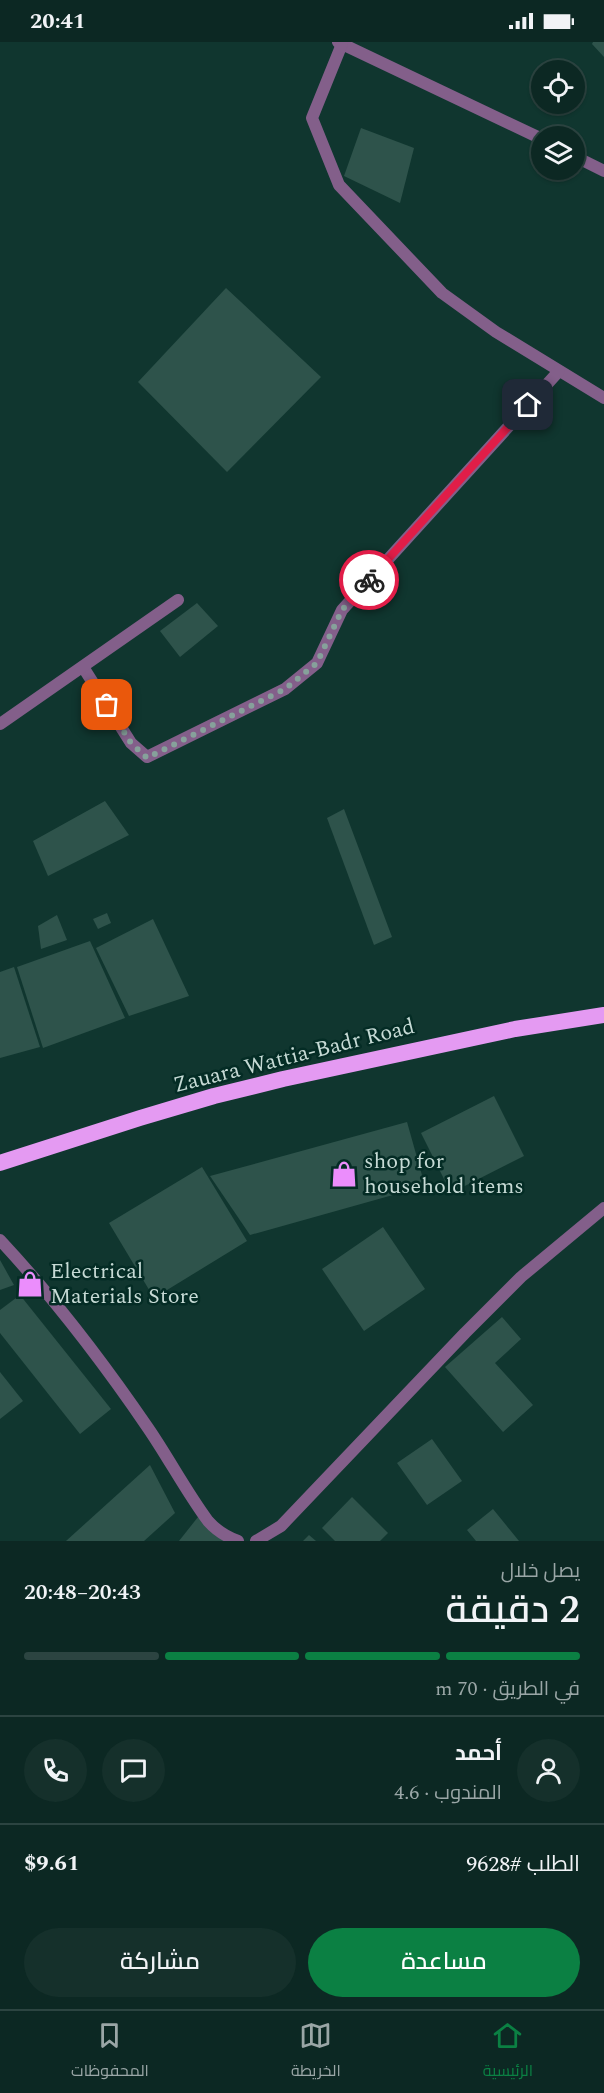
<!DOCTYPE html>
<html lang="ar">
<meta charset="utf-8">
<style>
:root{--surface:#0c2823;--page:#15302b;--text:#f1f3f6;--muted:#9aa6a6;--line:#2c4441;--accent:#0b8043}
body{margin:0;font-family:Spectral,Cairo,serif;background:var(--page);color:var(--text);direction:rtl;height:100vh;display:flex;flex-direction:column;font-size:22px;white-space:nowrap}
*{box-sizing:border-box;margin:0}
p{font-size:20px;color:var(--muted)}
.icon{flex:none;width:33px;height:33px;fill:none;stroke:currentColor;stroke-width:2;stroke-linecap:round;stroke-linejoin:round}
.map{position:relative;height:1499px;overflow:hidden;direction:ltr}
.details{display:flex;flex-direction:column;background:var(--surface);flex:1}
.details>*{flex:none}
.controls{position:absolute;left:531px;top:18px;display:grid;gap:12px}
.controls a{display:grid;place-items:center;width:54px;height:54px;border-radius:50%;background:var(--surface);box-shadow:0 2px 4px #0004,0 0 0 2px var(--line);font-size:30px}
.pin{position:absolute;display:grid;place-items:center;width:51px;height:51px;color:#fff;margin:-26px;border-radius:12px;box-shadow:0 3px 9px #0006}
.courier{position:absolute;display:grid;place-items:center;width:60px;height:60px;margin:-30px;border:4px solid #e11d48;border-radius:50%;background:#fff;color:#222;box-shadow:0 2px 8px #0007}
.head em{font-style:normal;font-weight:600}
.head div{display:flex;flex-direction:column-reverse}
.head{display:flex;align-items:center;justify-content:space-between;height:102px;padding:0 24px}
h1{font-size:39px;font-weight:600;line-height:45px}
.bar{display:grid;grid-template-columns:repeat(4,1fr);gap:9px 6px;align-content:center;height:72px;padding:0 24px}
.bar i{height:8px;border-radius:4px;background:var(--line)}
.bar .active{background:var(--accent)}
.bar p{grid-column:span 4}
.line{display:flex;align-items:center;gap:15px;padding:0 24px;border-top:2px solid var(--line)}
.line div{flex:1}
.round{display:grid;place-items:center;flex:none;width:63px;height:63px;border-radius:32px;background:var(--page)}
.button{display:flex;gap:12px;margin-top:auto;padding:12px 24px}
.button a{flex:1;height:69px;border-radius:36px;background:var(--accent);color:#fff;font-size:24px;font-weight:600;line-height:69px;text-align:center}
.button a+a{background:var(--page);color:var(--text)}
.status{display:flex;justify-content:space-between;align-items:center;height:42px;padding:0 30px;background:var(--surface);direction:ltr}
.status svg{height:16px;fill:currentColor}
.tabs{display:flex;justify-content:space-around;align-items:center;height:84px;border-top:2px solid var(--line);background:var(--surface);font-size:16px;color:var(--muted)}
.tabs a{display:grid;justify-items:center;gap:3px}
.tabs .active{color:var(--accent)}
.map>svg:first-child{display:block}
.building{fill:#2e534b}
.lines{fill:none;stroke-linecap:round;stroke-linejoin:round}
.minor{stroke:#835f8a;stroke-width:12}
.trunk{stroke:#e49af2;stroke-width:16}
.done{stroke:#86a19b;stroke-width:6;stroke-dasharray:0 10.8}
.route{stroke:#e11d48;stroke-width:8}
.labels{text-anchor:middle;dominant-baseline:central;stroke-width:5;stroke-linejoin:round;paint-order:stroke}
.street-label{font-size:22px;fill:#c6dad5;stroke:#042c25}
.poi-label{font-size:22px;fill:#c6dad5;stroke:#042c25;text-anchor:start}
</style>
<div class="status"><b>20:41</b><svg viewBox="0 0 49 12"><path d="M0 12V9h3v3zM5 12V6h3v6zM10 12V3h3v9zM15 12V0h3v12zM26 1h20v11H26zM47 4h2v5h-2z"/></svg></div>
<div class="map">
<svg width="604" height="1499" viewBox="0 0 604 1499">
<rect width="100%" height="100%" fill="#10362f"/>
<!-- building -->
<g class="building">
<polygon points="593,0 604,0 604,15 592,2"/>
<polygon points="361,86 414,106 400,161 344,134"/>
<polygon points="226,246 321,335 227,430 138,340"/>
<polygon points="197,561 218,584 180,615 160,589"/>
<polygon points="105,759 129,793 48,834 33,799"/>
<polygon points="344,767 392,895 374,903 327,776"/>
<polygon points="107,871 111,881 98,887 93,877"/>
<polygon points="57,873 67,898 41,907 38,884"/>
<polygon points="153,877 189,954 129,974 96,906"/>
<polygon points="90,899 125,976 43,1006 17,925"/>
<polygon points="14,925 40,1005 0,1016 0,930"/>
<polygon points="494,1054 524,1114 451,1151 421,1091"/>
<polygon points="407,1080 425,1144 250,1193 210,1134"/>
<polygon points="202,1125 247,1199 154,1256 109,1181"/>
<polygon points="383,1185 425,1247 364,1289 322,1227"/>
<polygon points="0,1218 14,1243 0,1248"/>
<polygon points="20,1253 111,1367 80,1392 0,1291 0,1268"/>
<polygon points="502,1275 521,1297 495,1321 533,1363 503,1390 445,1325"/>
<polygon points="0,1330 23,1359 0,1377"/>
<polygon points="432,1397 462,1439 427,1463 397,1421"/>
<polygon points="150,1423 175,1471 144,1499 66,1499"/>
<polygon points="352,1455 388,1491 380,1499 335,1499 322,1486"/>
<polygon points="493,1467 519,1499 476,1499 467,1488"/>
<polygon points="198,1475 229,1499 179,1499"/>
<polygon points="309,1493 316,1499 303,1499"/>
</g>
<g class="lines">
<!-- minor -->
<g class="minor">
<polyline points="338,0 542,97"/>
<polyline points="342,2 312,76 339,143 442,251 496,290 604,356"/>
<polyline points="574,114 604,129"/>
<polyline points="83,625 131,701 147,715 285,647 317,621 342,568 559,329"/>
<polyline points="0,682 178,558"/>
<path d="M0,1198C54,1256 103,1320 148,1386C168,1415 187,1451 208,1479C216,1488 227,1495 238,1499"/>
<polyline points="256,1499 281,1484 465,1291 521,1235 604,1166"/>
</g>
<!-- trunk -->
<polyline class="trunk" points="0,1121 140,1076 214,1054 283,1037 515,987 604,973"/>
</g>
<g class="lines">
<!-- done -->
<polyline class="done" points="107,663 131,701 147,716 285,647 317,621 342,568 369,538"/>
<!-- route -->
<polyline class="route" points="369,538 528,363"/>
</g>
<!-- icons -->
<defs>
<g id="shop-bare" transform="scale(2.07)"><path d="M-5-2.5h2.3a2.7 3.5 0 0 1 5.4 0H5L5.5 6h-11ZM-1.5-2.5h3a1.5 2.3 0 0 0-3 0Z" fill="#eb8dfc" stroke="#042c25" stroke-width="2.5" paint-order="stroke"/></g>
</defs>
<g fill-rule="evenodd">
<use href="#shop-bare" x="344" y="1132"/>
<use href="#shop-bare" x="30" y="1242"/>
</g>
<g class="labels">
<!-- street labels -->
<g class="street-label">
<text transform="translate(294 1014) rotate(-14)">Zauara Wattia-Badr Road</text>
</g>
<!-- poi labels -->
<g class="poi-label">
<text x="364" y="1119">shop for<tspan x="364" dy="25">household items</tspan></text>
<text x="50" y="1229">Electrical<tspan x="50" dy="25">Materials Store</tspan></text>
</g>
</g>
</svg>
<div class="controls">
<a><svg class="icon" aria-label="locate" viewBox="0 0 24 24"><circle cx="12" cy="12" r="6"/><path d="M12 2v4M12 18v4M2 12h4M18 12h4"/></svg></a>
<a><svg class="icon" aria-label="layers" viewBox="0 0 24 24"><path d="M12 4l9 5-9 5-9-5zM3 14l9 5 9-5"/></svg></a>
</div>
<div class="pin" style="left:107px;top:663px;background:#ea580c"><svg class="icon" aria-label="bag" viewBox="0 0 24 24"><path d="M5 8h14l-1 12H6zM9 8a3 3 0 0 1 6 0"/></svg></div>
<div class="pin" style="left:528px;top:363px;background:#1f2937"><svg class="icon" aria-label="home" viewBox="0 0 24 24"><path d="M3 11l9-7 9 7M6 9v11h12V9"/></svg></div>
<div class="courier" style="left:369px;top:538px"><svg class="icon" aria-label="bike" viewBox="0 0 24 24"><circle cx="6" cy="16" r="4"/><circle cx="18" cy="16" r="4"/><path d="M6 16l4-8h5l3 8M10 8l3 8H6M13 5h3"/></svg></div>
</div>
<section class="details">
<div class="head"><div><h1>2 دقيقة</h1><p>يصل خلال</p></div><em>20:43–20:48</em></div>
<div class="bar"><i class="active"></i><i class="active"></i><i class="active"></i><i></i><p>في الطريق · 70 m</p></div>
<div class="line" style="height:108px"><a class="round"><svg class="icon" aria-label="person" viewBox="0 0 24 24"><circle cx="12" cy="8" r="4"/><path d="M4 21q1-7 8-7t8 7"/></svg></a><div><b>أحمد</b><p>المندوب · 4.6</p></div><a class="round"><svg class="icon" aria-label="chat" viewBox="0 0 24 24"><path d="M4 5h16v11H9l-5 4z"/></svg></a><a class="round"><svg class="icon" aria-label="phone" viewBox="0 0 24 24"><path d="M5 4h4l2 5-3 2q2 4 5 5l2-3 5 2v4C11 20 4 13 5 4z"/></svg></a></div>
<div class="line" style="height:78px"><div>الطلب #9628</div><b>$9.61</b></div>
<div class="button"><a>مساعدة</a><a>مشاركة</a></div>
</section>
<nav class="tabs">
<a class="active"><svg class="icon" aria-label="home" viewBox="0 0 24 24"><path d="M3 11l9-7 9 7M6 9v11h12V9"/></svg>الرئيسية</a>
<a><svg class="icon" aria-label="map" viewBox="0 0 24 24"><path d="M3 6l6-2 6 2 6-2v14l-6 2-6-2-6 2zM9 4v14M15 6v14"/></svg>الخريطة</a>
<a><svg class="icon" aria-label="saved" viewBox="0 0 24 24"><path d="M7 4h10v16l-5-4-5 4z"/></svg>المحفوظات</a>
</nav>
